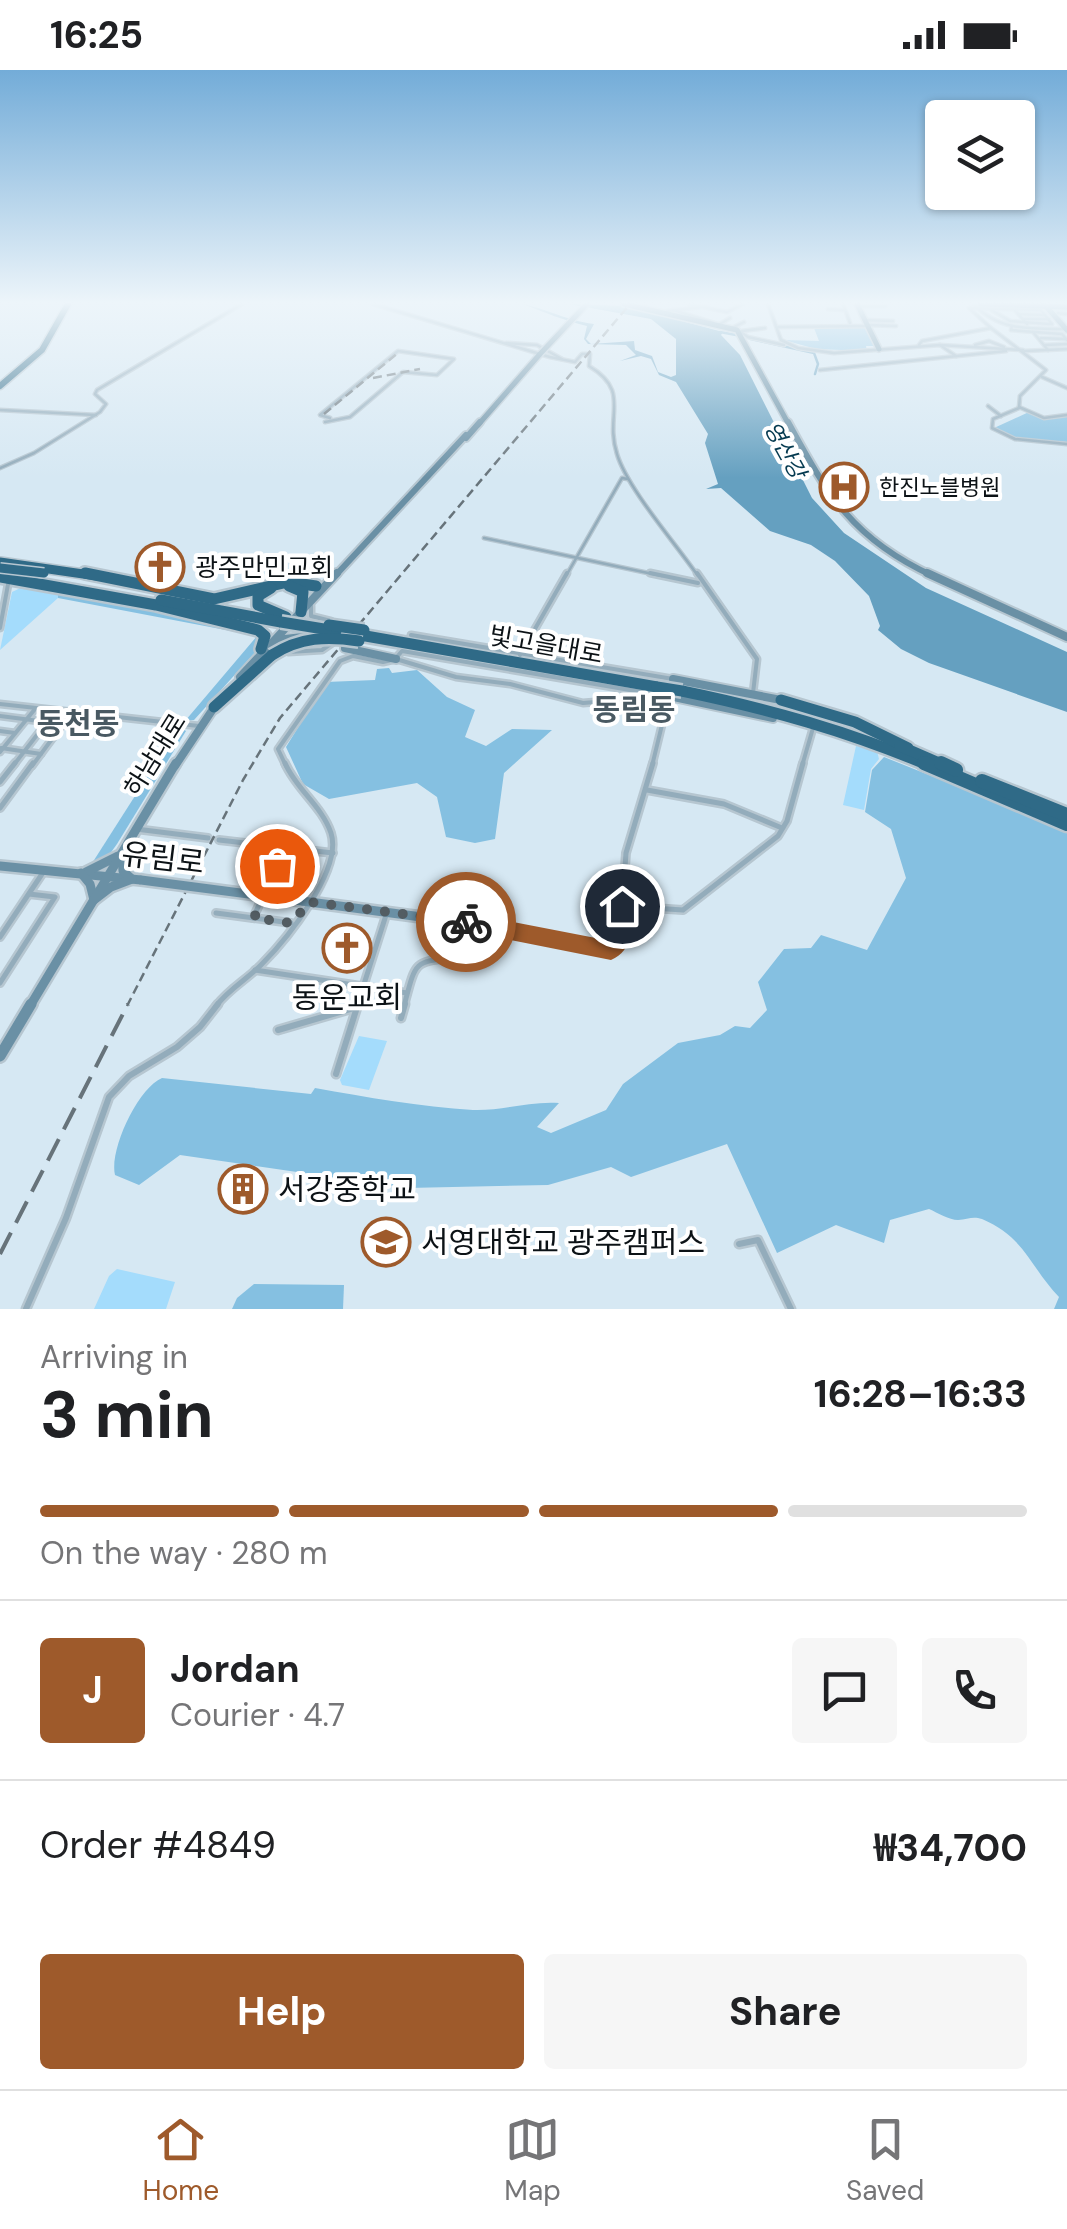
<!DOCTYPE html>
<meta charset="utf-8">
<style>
:root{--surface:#fff;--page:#f6f6f6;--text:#202124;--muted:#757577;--line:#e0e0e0;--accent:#9e5a2b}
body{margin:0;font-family:"DM Sans","Noto Sans KR",sans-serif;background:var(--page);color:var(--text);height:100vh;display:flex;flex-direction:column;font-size:38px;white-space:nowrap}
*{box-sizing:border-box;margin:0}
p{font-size:32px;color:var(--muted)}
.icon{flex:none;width:55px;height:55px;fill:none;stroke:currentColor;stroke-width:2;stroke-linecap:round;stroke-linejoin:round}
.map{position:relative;height:1239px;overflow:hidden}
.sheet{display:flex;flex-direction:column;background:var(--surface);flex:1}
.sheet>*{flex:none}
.tools{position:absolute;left:925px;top:30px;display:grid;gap:20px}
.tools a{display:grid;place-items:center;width:110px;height:110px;border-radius:10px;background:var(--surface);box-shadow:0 2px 8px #0004;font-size:50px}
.pin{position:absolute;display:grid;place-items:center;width:85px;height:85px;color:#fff;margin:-42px;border:5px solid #fff;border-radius:50%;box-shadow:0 2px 10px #0007}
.courier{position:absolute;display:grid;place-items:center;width:100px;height:100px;margin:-50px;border:8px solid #9e5a2b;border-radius:50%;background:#fff;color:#222;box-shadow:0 2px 12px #0007}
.head em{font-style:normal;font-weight:700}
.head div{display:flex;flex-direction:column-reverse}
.head{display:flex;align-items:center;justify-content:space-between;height:170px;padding:0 40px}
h1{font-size:65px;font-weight:700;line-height:75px}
.bar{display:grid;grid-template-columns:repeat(4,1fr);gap:15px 10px;align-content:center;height:120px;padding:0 40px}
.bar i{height:12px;border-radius:8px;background:var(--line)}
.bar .active{background:var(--accent)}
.bar p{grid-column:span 4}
.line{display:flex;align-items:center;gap:25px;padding:0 40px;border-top:2px solid var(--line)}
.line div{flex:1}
.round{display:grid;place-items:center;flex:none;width:105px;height:105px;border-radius:10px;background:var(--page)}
.action{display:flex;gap:20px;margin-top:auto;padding:20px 40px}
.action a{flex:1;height:115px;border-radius:10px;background:var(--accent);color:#fff;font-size:40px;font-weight:700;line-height:115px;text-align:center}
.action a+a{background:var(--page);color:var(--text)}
.status{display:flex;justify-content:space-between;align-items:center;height:70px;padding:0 50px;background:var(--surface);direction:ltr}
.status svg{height:28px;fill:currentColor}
.menu{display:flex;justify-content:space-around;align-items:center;height:140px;border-top:2px solid var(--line);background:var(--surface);font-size:28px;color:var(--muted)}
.menu a{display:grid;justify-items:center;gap:5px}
.menu .active{color:var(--accent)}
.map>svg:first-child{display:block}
.green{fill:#a4dcfc}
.forest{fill:#85c0e1}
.water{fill:#65a0c0}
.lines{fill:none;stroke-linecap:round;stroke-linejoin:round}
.stream{stroke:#65a0c0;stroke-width:2.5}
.street-far3-casing{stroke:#b6c6d0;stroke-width:5}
.street-far2-casing{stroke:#b6c6d0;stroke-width:9}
.street-far1-casing{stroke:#b6c6d0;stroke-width:10}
.street-casing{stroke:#b6c6d0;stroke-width:11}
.secondary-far4-casing{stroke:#b6c6d0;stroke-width:8}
.secondary-far3-casing{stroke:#b6c6d0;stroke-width:10}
.secondary-far2-casing{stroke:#b6c6d0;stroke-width:12}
.secondary-far1-casing{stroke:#b6c6d0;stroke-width:14}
.secondary-casing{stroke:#b6c6d0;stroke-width:16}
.highway-far3-casing{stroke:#b6c6d0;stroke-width:9}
.highway-far2-casing{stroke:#b6c6d0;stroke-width:12}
.highway-far1-casing{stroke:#b6c6d0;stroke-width:16}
.highway-casing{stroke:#b6c6d0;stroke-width:19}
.street-far3{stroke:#93acbb;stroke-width:2.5}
.street-far2{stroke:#93acbb;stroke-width:4}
.street-far1{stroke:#93acbb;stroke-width:5}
.street{stroke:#93acbb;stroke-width:6}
.secondary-far4{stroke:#6a90a5;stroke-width:5}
.secondary-far3{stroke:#6a90a5;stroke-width:6}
.secondary-far2{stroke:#6a90a5;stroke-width:8}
.secondary-far1{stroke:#6a90a5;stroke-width:9}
.secondary{stroke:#6a90a5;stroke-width:11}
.highway-far3{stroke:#2f6a87;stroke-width:6}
.highway-far2{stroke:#2f6a87;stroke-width:9}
.highway-far1{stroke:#2f6a87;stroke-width:11}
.highway{stroke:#2f6a87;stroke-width:14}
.rail-far1{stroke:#67737a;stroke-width:2.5;stroke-dasharray:9 5;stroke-linecap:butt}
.rail{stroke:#67737a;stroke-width:4;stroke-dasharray:24 11;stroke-linecap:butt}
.secondary-bridge-far1-casing{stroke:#b6c6d0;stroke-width:8;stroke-linecap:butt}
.secondary-bridge-casing{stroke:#b6c6d0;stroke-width:14;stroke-linecap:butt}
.highway-bridge-far1-casing{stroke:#b6c6d0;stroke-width:12;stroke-linecap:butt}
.highway-bridge-casing{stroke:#b6c6d0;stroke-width:16;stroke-linecap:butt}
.secondary-bridge-far1{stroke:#6a90a5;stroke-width:5}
.secondary-bridge{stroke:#6a90a5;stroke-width:9}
.highway-bridge-far1{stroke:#2f6a87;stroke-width:9}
.highway-bridge{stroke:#2f6a87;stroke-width:11}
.route{fill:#9e5a2b}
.done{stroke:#535d63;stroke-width:10;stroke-dasharray:0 18}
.labels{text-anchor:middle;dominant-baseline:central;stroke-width:8;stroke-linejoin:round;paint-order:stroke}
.far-water-label{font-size:22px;font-style:italic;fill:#053a50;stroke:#fff}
.far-poi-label{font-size:22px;fill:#0c1216;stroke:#fff;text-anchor:start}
.poi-label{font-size:25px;fill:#0c1216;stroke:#fff;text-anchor:start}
.street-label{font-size:25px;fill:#0c1216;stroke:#fff}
.quarter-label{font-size:30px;font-weight:bold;fill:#495962;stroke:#fff}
.near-street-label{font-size:30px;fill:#0c1216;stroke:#fff}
.near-poi-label{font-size:30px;fill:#0c1216;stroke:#fff;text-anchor:start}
</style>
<div class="status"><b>16:25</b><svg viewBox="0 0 49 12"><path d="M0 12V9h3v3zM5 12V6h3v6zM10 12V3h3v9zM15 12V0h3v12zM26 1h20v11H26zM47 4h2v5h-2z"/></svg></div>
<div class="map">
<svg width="1067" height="1239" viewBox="0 0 1067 1239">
<rect width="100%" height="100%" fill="#d6e8f3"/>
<!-- green -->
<g class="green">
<polygon points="29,514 58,522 58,528 0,580 12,522"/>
<polygon points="856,676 877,681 879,689 871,699 864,740 843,735"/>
<polygon points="359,966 387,971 369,1020 342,1015 340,1010"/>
<polygon points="117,1199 175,1212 166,1239 94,1239 109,1206"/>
</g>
<!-- forest -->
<g class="forest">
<polygon points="865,256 874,276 866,276 867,281 816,279 784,270 819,271 814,258"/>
<polygon points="1031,341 1043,349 1067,346 1067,372 1016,369 994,358"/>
<polygon points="58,522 88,524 261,563 259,578 194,650 185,651 257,566 58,528"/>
<polygon points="389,598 392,603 417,600 447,627 475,640 465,667 486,676 512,659 552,660 504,703 495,769 475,773 446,767 437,727 417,713 329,729 303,714 286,677 326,612 375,610 377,599"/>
<polygon points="179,657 186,661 117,774 104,792 89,798"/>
<path d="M884,687L1067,760V1239H1054L1059,1227C1030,1197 1025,1167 982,1149C973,1146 968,1149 958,1150C949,1150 938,1143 929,1139L890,1150L884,1173L836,1155L777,1183L727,1074L631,1107L611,1097L548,1115L407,1118L180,1085L139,1115L115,1105C109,1080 138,1018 162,1008L311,1024L315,1018C366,1027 421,1037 473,1040C502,1041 529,1031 559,1033L537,1057L551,1063L606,1040L623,1014L678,973L720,965L735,956L750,958L767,940L758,912L784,879L811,878L821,865L867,880L906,808L891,759L865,742L872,700Z"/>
<polygon points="254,1214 344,1215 343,1239 232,1239 237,1228"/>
</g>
<!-- water -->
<path class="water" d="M523,234C550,240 565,250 594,254L586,269L591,274L634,271L635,280L652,286L658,302L671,307L676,305V269L651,249L569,234L626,236L723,262L721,265L740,285L812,428L844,463L926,518L1067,582V642L929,593L901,579L878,560L880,556L869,526L835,491L811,475L770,461L721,418L706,419L718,414L705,373L708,364L676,312L659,305L651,289L641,286L620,291L636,285L626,275L588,274L584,269L587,256C563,250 546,243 523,234Z"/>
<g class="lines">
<!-- stream -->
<g class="stream">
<polyline points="720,262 736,265"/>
<polyline points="751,269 814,283 818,294 815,304"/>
</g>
<!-- street-far3 casing -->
<g class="street-far3-casing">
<g id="street-far3">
<path d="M373,234L550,287L575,292L582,284H590L589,296C632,322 604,344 617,384C627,418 676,474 698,506"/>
<polyline points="689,234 727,242 743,234"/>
<polyline points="768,234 781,270 798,278 834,283 940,275 1023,280"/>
<polyline points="843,234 850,253"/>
<path d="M974,234C998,261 1032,259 1066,259"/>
<polyline points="860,236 885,236"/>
<polyline points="828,239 843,240"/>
<polyline points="990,239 1010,251 1050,254"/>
<polyline points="1014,239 1027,254"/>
<polyline points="673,240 714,253"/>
<polyline points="667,241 701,237"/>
<polyline points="1058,243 1067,244"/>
<polyline points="1019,244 1045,245"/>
<polyline points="1023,249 1049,249"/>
<polyline points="864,250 893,251"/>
<polyline points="720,254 730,248"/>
<polyline points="869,255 896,256"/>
<polyline points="1012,256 1011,260 1062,264 1067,270"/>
<polyline points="778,257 867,256"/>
<polyline points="732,258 744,252"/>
<polyline points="991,258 1046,300 1020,326 1019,338 993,349 992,358 1015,369 1067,374"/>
<polyline points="738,260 748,267 784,275"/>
<polyline points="742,261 765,258"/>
<polyline points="1033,262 1048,280"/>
<polyline points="1041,268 1066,269"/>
<polyline points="506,273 537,275 562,289"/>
<polyline points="919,275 922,271 991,258 969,238 1041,240 1052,254"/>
<polyline points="940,275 956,286"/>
<polyline points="975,275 989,271 1004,277"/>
<polyline points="1045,275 1067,274"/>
<polyline points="1024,281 1067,279"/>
<polyline points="820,300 1006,281"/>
<polyline points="1042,307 1067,318"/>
<polyline points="988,336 1001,346"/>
<polyline points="1019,337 1044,348 1067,345"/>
<polyline points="0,340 96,345"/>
<polyline points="325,352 350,347 403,302 437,305 454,289 398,281 320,345 330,348"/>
<polyline points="0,398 34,383 100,342 106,334 95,324 97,320 242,234"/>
<polyline points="484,468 662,506"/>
<polyline points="566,506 622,408 628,409"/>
</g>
</g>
<!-- street-far2 casing -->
<g class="street-far2-casing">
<g id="street-far2">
<polyline points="650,503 698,513"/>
<polyline points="697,503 757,589 753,623"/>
<polyline points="311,536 311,546 331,551"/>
<polyline points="0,558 9,509"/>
<polyline points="411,565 673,609"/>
<polyline points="288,582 322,580 335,571"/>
<polyline points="520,585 567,503"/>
<polyline points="396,588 402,581 665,626"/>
<polyline points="0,634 199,656"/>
<polyline points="0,646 47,652 13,696"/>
<polyline points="0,661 15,663"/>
<polyline points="1,678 41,684"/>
<polyline points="0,682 35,639"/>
<polyline points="32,696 72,642"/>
<polyline points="286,696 278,679 340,591 353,586 383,592 396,589 456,607 510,614 583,633 669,626"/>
<polyline points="652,696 669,626"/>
<polyline points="802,696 813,658"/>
</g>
</g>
<!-- street-far1 casing -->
<g class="street-far1-casing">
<g id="street-far1">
<polyline points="0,712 15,693"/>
<polyline points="647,720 724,734 782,758"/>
<polyline points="0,738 33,693"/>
<polyline points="136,759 208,768"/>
<polyline points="219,770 333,783"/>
<polyline points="622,836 683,840 778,766 787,751 803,693"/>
<polyline points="216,843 291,853"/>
<polyline points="253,848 285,778"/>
<polyline points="0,867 42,804"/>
<polyline points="615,878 620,867 626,783 653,693"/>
<polyline points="255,900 407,923"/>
<polyline points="0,913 55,827 29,824"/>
<path d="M216,936C229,919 246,910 261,895C286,870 343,800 331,763C322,736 296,719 285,693"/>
<polyline points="357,936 387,842"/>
<path d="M404,936C417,887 413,893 463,886L469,855"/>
</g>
</g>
<!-- street casing -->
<g class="street-casing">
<g id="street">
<polyline points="401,948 405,934"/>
<polyline points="278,960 357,937"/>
<polyline points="336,1004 358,934"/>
<polyline points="739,1174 758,1170 791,1239"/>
<polyline points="26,1239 66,1148 109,1027 129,1006 177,977 200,957 218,934"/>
</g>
</g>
<!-- secondary-far4 casing -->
<g class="secondary-far4-casing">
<g id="secondary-far4">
<polyline points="624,234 737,260 789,355"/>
<polyline points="857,234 879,279"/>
<polyline points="980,234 1067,237"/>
<polyline points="1044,234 1067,260"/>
<polyline points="478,355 540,284"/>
</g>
</g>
<!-- secondary-far3 casing -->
<g class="secondary-far3-casing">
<g id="secondary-far3">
<path d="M788,352C828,426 853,469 933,506"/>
<polyline points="466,368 480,352"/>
<polyline points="335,506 466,365"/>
</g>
</g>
<!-- secondary-far2 casing -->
<g class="secondary-far2-casing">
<g id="secondary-far2">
<polyline points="927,503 1067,567"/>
<polyline points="345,578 396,589"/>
<polyline points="272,581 285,569 303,567"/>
<polyline points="240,607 337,503"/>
<polyline points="673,609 781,630"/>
<polyline points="669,626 773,648"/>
<polyline points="175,696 215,636"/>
</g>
</g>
<!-- secondary-far1 casing -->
<g class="secondary-far1-casing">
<g id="secondary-far1">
<polyline points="0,796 141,810"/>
<polyline points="86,802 118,786"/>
<polyline points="81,803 90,814 94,830 111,817 132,809 123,801 122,787"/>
<polyline points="302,831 511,859 605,881 615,878"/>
<polyline points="30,936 176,693"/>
</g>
</g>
<!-- secondary casing -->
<g class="secondary-casing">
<polyline id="secondary" points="0,986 31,934"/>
</g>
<!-- highway-far3 casing -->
<g class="highway-far3-casing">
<polyline id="highway-far3" points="0,316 42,280 68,234"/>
</g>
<!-- highway-far2 casing -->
<g class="highway-far2-casing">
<polyline id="highway-far2" points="0,492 97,506"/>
</g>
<!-- highway-far1 casing -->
<g class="highway-far1-casing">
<g id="highway-far1">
<polyline points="85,503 214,529 288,512 316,516"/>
<polyline points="0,507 156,535 258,560 265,566 261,579"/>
<polyline points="289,516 303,522 301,542"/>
<polyline points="271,518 258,526 258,535 286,547"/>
<polyline points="161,530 281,552"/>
<polyline points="360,565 657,617"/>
<path d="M682,621C769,639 848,661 930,696"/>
<polyline points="781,630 855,652 908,678"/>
<polyline points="214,637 272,585"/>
<polyline points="900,676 946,696"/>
</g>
</g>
<!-- highway casing -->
<g class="highway-casing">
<g id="highway">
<polyline points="924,693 1067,754"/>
<polyline points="941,693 956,700"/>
<polyline points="982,711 1067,745"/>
</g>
</g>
<!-- street-far3 -->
<use href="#street-far3" class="street-far3"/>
<!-- street-far2 -->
<use href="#street-far2" class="street-far2"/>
<!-- street-far1 -->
<use href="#street-far1" class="street-far1"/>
<!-- street -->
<use href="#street" class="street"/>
<!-- secondary-far4 -->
<use href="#secondary-far4" class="secondary-far4"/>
<!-- secondary-far3 -->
<use href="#secondary-far3" class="secondary-far3"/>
<!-- secondary-far2 -->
<use href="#secondary-far2" class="secondary-far2"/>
<!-- secondary-far1 -->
<use href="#secondary-far1" class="secondary-far1"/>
<!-- secondary -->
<use href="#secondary" class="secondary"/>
<!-- highway-far3 -->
<use href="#highway-far3" class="highway-far3"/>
<!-- highway-far2 -->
<use href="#highway-far2" class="highway-far2"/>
<!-- highway-far1 -->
<use href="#highway-far1" class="highway-far1"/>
<!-- highway -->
<use href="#highway" class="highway"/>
<!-- rail-far1 -->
<g class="rail-far1">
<polyline points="373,308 420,299"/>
<polyline points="324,344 399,282"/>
<polyline points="127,936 243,710 280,648 630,234"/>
</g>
<!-- rail -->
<polyline class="rail" points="0,1184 128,934"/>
<!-- secondary-bridge-far1 casing -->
<g class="secondary-bridge-far1-casing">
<polyline id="secondary-bridge-far1" points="540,284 587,234"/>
</g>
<!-- secondary-bridge casing -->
<g class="secondary-bridge-casing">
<polyline id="secondary-bridge" points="141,810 302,831"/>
</g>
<!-- highway-bridge-far1 casing -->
<g class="highway-bridge-far1-casing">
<polyline id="highway-bridge-far1" points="0,498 44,503"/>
</g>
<!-- highway-bridge casing -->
<g class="highway-bridge-casing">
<g id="highway-bridge">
<polyline points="281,552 336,561"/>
<polyline points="329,555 364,560"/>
<path d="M272,585C300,567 327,566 359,571"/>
<polyline points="657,617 682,621"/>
</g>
</g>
<!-- secondary-bridge-far1 -->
<use href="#secondary-bridge-far1" class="secondary-bridge-far1"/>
<!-- secondary-bridge -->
<use href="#secondary-bridge" class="secondary-bridge"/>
<!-- highway-bridge-far1 -->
<use href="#highway-bridge-far1" class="highway-bridge-far1"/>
<!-- highway-bridge -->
<use href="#highway-bridge" class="highway-bridge"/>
</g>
<!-- sky -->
<linearGradient id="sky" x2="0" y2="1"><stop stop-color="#73acd8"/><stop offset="0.57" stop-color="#edf5fa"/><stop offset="1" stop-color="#edf5fa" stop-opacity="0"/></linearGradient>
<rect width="1067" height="408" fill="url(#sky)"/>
<!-- route -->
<path class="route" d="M622,827L632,836C631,858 634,880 611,890L466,861L455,852L466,843L606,870L612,836Z"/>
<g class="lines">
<!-- done -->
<polyline class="done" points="277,796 254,848 291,853 310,832 466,852"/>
</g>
<!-- icons -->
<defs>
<g id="hospital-ring" transform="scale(2.5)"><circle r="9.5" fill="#fff" stroke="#9e5a2b" stroke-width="1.5"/><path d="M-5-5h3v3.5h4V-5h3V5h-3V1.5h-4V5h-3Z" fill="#9e5a2b"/></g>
<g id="church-ring" transform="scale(2.5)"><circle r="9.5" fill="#fff" stroke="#9e5a2b" stroke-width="1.5"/><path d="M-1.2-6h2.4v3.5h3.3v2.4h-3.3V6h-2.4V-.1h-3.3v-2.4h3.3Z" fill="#9e5a2b"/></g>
<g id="building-ring" transform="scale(2.5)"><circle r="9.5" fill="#fff" stroke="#9e5a2b" stroke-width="1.5"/><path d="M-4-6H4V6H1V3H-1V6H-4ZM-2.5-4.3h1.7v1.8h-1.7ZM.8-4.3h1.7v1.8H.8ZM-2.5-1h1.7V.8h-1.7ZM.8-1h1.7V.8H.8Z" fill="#9e5a2b"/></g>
<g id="university-ring" transform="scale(2.5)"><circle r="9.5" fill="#fff" stroke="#9e5a2b" stroke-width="1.5"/><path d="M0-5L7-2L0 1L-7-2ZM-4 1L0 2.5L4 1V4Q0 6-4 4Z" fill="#9e5a2b"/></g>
</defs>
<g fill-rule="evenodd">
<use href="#hospital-ring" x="844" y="417"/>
<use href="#church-ring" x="160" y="497"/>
<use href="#church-ring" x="347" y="878"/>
<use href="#building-ring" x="243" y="1119"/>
<use href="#university-ring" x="386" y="1172"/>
</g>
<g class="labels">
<!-- far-water labels -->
<g class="far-water-label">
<text transform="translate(785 380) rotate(61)">영산강</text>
</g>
<!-- far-poi labels -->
<g class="far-poi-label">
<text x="879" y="417">한진노블병원</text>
</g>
<!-- poi labels -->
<g class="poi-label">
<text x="195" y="497">광주만민교회</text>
</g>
<!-- street labels -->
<g class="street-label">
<text transform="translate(546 575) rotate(10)">빛고을대로</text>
<text transform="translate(155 685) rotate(-58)">하남대로</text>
</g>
<!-- quarter labels -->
<g class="quarter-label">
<text x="634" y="639">동림동</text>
<text x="78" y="653">동천동</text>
</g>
<!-- near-street labels -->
<g class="near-street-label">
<text transform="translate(163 788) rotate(7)">유림로</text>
</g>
<!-- near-poi labels -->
<g class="near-poi-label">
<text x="347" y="927" text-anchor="middle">동운교회</text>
<text x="278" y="1119">서강중학교</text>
<text x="421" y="1172">서영대학교 광주캠퍼스</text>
</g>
</g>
</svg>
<div class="tools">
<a><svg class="icon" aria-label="layers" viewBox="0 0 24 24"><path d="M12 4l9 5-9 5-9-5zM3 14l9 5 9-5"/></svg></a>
</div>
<div class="pin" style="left:277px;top:796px;background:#ea580c"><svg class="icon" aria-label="bag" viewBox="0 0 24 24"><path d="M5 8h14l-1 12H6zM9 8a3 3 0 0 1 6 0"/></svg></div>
<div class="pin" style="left:622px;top:836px;background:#1f2937"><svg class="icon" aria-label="home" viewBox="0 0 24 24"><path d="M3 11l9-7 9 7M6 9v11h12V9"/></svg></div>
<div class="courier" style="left:466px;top:852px"><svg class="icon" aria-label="bike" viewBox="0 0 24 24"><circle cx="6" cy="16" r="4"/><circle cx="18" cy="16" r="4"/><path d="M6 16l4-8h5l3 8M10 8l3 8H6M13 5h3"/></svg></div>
</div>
<section class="sheet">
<div class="head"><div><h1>3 min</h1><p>Arriving in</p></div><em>16:28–16:33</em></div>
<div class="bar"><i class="active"></i><i class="active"></i><i class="active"></i><i></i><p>On the way · 280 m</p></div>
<div class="line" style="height:180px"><b class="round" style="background:var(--accent);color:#fff">J</b><div><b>Jordan</b><p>Courier · 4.7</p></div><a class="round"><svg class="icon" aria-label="chat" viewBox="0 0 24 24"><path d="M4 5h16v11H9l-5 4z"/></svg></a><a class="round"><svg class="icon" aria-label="phone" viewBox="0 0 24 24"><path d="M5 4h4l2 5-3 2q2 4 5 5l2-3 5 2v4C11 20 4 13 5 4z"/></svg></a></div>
<div class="line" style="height:130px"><div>Order #4849</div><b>₩34,700</b></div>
<div class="action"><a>Help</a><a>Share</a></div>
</section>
<nav class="menu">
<a class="active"><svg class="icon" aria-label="home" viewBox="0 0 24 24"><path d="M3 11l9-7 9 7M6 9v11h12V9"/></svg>Home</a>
<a><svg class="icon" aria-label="map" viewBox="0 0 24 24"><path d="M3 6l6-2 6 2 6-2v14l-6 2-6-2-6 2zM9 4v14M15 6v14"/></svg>Map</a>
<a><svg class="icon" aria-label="saved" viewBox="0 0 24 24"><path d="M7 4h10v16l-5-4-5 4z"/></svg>Saved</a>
</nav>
